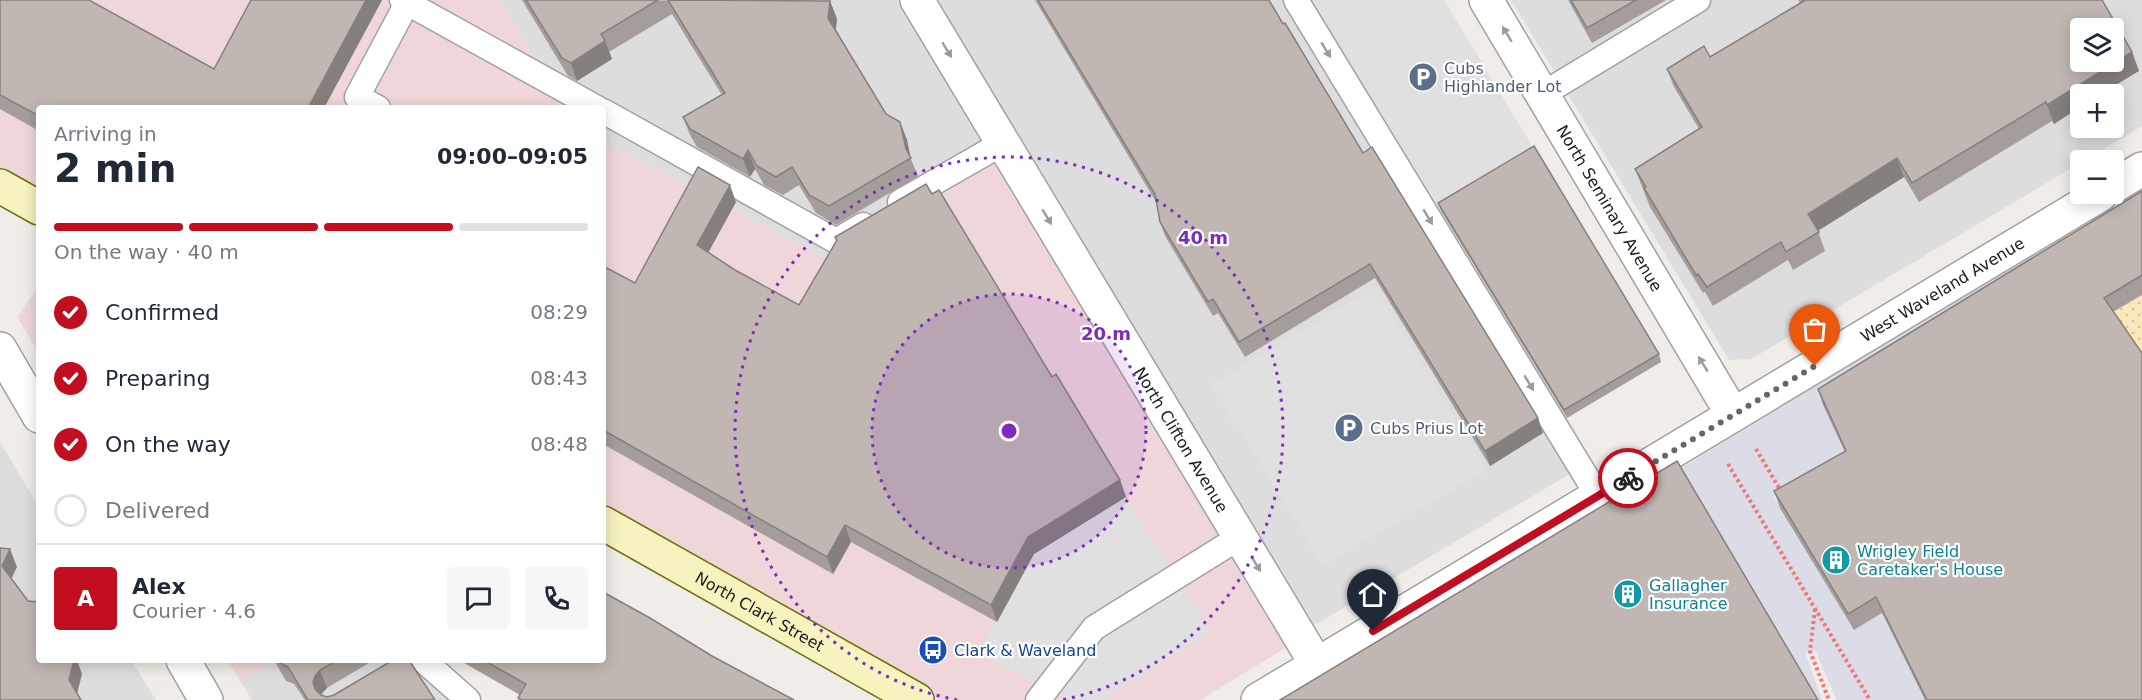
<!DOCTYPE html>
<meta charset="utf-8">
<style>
:root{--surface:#fff;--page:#f6f6f7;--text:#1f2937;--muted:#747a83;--line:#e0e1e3;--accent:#c20e1f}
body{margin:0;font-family:"DejaVu Sans",sans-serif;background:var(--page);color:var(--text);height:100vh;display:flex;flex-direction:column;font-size:22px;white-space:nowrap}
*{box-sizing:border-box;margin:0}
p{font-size:20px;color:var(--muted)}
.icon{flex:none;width:33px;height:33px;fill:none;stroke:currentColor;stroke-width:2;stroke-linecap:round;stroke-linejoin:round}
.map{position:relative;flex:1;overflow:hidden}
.sheet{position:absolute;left:36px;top:105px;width:570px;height:558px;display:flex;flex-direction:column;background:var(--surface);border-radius:6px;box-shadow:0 3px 15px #0003}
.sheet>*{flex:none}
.fabs{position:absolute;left:2070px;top:18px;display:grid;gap:12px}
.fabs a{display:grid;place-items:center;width:54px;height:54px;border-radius:6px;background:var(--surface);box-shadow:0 3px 15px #0003;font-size:30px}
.pin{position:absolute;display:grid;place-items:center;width:51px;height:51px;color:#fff;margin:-62px -26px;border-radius:50% 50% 50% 0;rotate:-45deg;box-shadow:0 0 6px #0007}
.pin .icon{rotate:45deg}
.courier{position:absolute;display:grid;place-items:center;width:60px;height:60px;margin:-30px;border:4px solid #c20e1f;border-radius:50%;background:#fff;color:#222;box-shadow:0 2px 8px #0007}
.headline em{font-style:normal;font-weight:800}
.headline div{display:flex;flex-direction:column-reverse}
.headline{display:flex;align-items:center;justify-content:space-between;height:102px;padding:0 18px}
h1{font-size:39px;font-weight:800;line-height:45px}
.bar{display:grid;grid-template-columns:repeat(4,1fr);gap:9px 6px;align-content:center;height:72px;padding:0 18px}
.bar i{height:8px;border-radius:4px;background:var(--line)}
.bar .selected{background:var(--accent)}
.bar p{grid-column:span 4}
.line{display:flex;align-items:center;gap:15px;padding:0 18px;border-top:2px solid var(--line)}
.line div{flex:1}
.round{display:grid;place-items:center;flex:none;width:63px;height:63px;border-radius:6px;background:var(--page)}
ol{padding:0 18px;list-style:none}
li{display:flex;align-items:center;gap:18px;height:66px}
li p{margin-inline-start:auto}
li .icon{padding:6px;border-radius:50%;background:var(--accent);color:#fff;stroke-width:4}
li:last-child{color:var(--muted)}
li i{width:33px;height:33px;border:3px solid var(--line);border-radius:50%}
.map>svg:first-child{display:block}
.residential{fill:#dedddd;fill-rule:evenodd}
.commercial{fill:#efd7d9}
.sand{fill:url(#sand-dots)}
.parking{fill:#e0e0e0}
.plaza{fill:#dbdce5}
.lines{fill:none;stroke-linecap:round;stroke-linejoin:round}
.service-casing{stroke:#a1a1a1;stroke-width:27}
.minor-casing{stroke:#a1a1a1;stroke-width:36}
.tertiary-casing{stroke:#a1a1a1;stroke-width:36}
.secondary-casing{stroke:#70710c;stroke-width:36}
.path{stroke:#f17777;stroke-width:4;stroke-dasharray:3 3;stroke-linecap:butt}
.service{stroke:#fff;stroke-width:24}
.minor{stroke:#fff;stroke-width:33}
.tertiary{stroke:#fff;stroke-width:33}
.secondary{stroke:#f6f3bf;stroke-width:33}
.wall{fill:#a59d9a}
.shaded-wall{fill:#86807d}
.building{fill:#c0b7b3;stroke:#86807d;stroke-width:1.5;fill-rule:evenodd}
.oneway{fill:#9b9b9b}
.done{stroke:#696766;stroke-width:6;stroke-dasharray:0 10.8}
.route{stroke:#c20e1f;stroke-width:8}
.ring{fill:none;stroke:#7b2cbf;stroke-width:3;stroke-dasharray:3 6}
.labels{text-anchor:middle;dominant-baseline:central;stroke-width:4.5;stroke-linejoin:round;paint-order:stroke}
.service-label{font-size:16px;fill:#4e5e75;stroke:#fff;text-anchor:start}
.street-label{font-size:16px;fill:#202020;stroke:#fff}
.culture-label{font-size:16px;fill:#0d838f;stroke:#fff;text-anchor:start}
.transit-label{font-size:16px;fill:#164399;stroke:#fff;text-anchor:start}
.centre{fill:#7b2cbf;stroke:#fff;stroke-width:3}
.ring-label{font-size:18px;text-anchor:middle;font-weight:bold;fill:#7b2cbf;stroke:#fff;stroke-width:4.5;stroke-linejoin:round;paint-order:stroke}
</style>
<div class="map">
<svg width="2142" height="700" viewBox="0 0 2142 700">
<defs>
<pattern id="sand-dots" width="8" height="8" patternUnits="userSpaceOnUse" patternTransform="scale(1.5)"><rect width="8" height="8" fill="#fae7ba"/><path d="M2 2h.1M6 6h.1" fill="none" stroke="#d6c6a0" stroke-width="1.8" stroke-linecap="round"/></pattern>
</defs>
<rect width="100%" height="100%" fill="#f0ece7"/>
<!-- residential -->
<g class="residential">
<polygon points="499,0 905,0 1001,157 828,259 603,142 603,108 564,108"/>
<polygon points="933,0 1284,0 1573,472 1308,629"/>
<path d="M1511,0H2142V126L2085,160H2080V163L1751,359L1729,360ZM2080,28H2114V62H2080ZM2080,94H2114V128H2080Z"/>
<polygon points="0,442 39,507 39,660 131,660 156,700 0,700"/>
<polygon points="277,660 434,660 478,700 252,700 241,682"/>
</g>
<!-- commercial -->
<g class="commercial">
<polygon points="0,0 499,0 564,108 39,108 39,197 0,175"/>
<polygon points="603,142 828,259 1001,157 1287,647 1200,700 939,700 603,512"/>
<polygon points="39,286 39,353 17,317"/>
<polygon points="227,660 277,660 241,682"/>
</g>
<!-- sand -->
<polygon class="sand" points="2142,295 2142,361 2110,314"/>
<!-- parking -->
<g class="parking">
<polygon points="1308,0 1444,0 1537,154 1438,213"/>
<polygon points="1375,288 1487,470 1323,565 1211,385"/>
<polygon points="1126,497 1210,632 1102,700 1071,700 978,653 1034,554"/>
</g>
<!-- plaza -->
<polygon class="plaza" points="2069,232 2046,257 1824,406 1852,467 1782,492 1774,497 1854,630 1882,613 1925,700 1837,700 1815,650 1805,653 1822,700 1300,700"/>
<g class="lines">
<!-- service casing -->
<g class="service-casing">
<g id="service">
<polyline points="402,0 597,108"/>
<polyline points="1296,0 1598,496"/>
<polyline points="1543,94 1698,0"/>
<polyline points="378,108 357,97 407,3"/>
<polyline points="603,111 836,241 863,225"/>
<polyline points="900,202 1003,143"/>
<polyline points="423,660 468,700"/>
<polyline points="1038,700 1094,628 1240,537"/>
</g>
</g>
<!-- minor casing -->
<g class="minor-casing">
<g id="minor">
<path id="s1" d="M917,0L1317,665"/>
<path id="s2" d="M1486,0L1733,415"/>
<polyline points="2114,186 2142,169"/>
<path id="s3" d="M1258,700L2101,194"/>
</g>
</g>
<!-- tertiary casing -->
<g class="tertiary-casing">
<g id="tertiary">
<polyline points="0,349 39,416"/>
<polyline points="183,660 206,700"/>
</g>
</g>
<!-- secondary casing -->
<g class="secondary-casing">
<g id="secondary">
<polyline points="0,186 39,208"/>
<path id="s4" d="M603,523L917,700"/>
</g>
</g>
<!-- path -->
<g class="path">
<polyline points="1756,449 1781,491"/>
<polyline points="1728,464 1870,700"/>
<polyline points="1815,609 1810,651 1829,700"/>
</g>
<!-- service -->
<use href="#service" class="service"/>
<!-- minor -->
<use href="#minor" class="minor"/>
<!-- tertiary -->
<use href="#tertiary" class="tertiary"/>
<!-- secondary -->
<use href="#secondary" class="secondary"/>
</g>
<!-- wall -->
<g class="wall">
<polygon points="0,0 214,69 251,0 382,0 324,108 39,108 39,131 0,109"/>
<polygon points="522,0 830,1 837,19 836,30 886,114 900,122 907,140 910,157 918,176 836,225 816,213 799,185 783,195 764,185 755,169 750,177 697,147 690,135 683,117 722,95 672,14 609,52 612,59 577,81 568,76"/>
<polygon points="1035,0 1269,0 1283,24 1363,153 1538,418 1543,433 1490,466 1375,278 1245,357 1218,313 1213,316 1165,236 1160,222 1156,202"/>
<polygon points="1568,0 1666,0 1592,43"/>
<polygon points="1798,0 2102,0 2132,52 2139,71 2080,94 2080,107 2054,124 2052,121 1919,202 1904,177 1818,231 1825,251 1793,270 1788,260 1713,306 1705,292 1703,293 1650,207 1635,169 1699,129 1674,87 1667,69 1710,57 1800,3"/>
<polygon points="2142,191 2142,295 2113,312 2142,700 1925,700 1882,613 1854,630 1780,508 1774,491 1845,452 1823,405 1818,389"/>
<polygon points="932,194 1120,480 1126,497 1034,554 997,622 851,542 833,574 603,444 603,266 635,283 736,202 708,253 735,270 799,305 836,241 835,237"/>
<polygon points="1438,203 1659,354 1661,362 1567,418 1441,211"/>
<polygon points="712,656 794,700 519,700 518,698 520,695 459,660 603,660"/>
<polygon points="274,660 374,660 327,688 321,695 327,697 435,700 305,700 294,684 286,681"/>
</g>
<!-- shaded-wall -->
<g class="shaded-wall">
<polygon points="366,0 382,0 324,108 308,108"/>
<polygon points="830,1 837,19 835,36 828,18"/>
<polygon points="605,41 612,59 577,81 571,63"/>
<polygon points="2132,52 2139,71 2101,94 2080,94 2080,107 2054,124 2047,105"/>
<polygon points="900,122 907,140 911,159 906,149"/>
<polygon points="748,150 755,169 750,177 743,159"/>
<polygon points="1897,158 1904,177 1814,233 1808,214"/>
<polygon points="730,185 736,202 703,262 697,245"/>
<polygon points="1538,418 1543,433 1490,466 1485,451"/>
<polygon points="1120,480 1126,497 1034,554 997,622 991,605 1028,537"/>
<polygon points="845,525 851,542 833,574 827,557"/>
<polygon points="10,549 17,567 9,584 2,566"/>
<polygon points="74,660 77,660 82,674 76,698 69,680"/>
<polygon points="320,670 327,688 321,694 320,700 315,689 313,682 315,676"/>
</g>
<!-- building -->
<g class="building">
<polygon points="0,0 89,0 214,69 251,0 366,0 308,108 39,108 39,116 0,95"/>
<polygon points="526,0 658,0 601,34 605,41 571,63 562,58"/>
<polygon points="668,0 830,1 828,18 886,114 900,122 906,149 911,158 829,206 809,195 792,167 776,177 757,166 748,150 743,159 690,129 683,117 725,93"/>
<polygon points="1038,0 1269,0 1283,24 1285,23 1363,153 1372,147 1538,418 1485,451 1370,264 1239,342 1213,299 1208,302 1160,222 1155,194"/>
<polygon points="1571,0 1636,0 1587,28"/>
<path d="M1803,0H2102L2132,52L2047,105L2046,102L1912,183L1897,158L1808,214L1819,232L1786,252L1781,242L1707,287L1698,274L1696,275L1644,188L1646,187L1635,169L1702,127L1667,69L1704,46L1710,57L1804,1ZM2080,28H2114V62H2080Z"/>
<polygon points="1534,146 1659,354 1564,410 1438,203"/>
<polygon points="698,167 730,185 697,245 735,270 799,305 837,240 835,237 926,184 932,194 939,190 1052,377 1056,374 1120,480 1028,537 991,605 845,525 827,557 603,430 603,266 635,283"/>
<polygon points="2142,191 2142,275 2104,298 2142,353 2142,700 1927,700 1876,597 1848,614 1774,491 1846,451 1818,389"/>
<polygon points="1677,461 1818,700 1280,700"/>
<polygon points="0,548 10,549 2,566 28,601 39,602 39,613 37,624 39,627 39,660 74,660 69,680 81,700 0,700"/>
<polygon points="603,592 650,618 712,656 794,700 522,700 518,698 526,684 483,660 603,660"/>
<polygon points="278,660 338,660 320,670 315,676 313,682 315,689 321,695 327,697 334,695 393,660 409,660 435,700 308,700 288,667 280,663"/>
</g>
<!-- one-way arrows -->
<defs><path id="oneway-solid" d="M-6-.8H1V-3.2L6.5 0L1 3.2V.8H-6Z" transform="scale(1.5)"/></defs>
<g class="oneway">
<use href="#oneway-solid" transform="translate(1507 34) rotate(-121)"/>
<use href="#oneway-solid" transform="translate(947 50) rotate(59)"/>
<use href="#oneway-solid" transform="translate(1326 50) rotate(59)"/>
<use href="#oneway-solid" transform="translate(1047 217) rotate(59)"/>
<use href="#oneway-solid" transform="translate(1428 217) rotate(59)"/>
<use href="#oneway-solid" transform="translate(1703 364) rotate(-121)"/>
<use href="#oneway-solid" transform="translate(1529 383) rotate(59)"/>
<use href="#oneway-solid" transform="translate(1256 564) rotate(59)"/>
</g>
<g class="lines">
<!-- done -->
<polyline class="done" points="1628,478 1815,366"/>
<!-- route -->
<polyline class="route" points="1373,631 1628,478"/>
</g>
<!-- distance rings -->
<circle cx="1009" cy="431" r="137" fill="#7b2cbf" fill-opacity=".12"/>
<g class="ring">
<circle cx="1009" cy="431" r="137"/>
<path d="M957 700A274 274 0 1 1 1061 700"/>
</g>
<!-- icons -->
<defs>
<g id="parking-disc" transform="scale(1.5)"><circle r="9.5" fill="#5c6f8a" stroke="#fff"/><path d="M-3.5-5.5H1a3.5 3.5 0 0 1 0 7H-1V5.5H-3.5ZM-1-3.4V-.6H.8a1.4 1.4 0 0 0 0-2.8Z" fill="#fff"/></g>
<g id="building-disc" transform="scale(1.5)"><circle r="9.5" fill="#0f9aa8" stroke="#fff"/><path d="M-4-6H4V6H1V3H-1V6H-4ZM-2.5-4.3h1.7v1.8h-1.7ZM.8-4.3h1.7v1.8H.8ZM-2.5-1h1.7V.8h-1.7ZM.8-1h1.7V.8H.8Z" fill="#fff"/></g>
<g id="bus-disc" transform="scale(1.5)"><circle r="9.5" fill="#1a4fb4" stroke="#fff"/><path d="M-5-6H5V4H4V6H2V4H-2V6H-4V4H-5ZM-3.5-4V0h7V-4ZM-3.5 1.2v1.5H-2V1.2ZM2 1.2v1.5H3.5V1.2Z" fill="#fff"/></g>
</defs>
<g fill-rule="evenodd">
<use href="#parking-disc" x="1423" y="77"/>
<use href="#parking-disc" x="1349" y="428"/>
<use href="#building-disc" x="1836" y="560"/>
<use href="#building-disc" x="1628" y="594"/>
<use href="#bus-disc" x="933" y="650"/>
</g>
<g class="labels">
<!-- service labels -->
<g class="service-label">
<text x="1444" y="68">Cubs<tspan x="1444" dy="18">Highlander Lot</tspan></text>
<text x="1370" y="428">Cubs Prius Lot</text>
</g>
<!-- street labels -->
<g class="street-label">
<text stroke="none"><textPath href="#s2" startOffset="242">North Seminary Avenue</textPath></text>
<text stroke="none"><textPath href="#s3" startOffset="798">West Waveland Avenue</textPath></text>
<text stroke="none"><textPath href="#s1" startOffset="513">North Clifton Avenue</textPath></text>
<text stroke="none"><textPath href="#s4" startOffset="180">North Clark Street</textPath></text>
</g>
<!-- culture labels -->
<g class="culture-label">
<text x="1857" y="551">Wrigley Field<tspan x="1857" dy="18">Caretaker's House</tspan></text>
<text x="1649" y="585">Gallagher<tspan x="1649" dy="18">Insurance</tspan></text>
</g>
<!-- transit labels -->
<g class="transit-label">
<text x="954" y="650">Clark &amp; Waveland</text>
</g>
</g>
<circle cx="1009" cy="431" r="9" class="centre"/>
<g class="ring-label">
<text x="1203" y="244">40 m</text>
<text x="1106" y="340">20 m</text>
</g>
</svg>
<div class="fabs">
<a><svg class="icon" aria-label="layers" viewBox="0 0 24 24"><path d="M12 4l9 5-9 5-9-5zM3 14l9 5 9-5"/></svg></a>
<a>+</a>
<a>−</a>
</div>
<div class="pin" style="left:1815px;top:366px;background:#ea580c"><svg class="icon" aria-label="bag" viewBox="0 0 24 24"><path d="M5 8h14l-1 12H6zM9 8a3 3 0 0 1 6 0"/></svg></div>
<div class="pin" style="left:1373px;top:631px;background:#1f2937"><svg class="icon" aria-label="home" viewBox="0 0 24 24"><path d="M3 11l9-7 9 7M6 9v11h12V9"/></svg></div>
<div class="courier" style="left:1628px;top:478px"><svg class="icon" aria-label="bike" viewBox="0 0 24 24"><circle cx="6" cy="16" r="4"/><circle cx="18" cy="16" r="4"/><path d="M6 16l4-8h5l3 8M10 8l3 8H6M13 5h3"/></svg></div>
<section class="sheet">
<div class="headline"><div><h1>2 min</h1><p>Arriving in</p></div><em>09:00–09:05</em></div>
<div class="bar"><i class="selected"></i><i class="selected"></i><i class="selected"></i><i></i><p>On the way · 40 m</p></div>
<ol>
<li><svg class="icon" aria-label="check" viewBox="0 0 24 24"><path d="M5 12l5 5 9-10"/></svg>Confirmed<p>08:29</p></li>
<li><svg class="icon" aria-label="check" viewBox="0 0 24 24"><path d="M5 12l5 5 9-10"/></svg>Preparing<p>08:43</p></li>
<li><svg class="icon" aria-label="check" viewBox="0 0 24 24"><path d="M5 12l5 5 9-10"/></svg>On the way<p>08:48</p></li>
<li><i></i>Delivered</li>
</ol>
<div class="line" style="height:108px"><b class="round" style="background:var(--accent);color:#fff">A</b><div><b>Alex</b><p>Courier · 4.6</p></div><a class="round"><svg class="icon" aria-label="chat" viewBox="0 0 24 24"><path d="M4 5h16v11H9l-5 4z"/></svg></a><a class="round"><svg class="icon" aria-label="phone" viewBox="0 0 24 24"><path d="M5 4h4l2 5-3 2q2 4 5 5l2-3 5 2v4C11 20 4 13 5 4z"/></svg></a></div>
</section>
</div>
